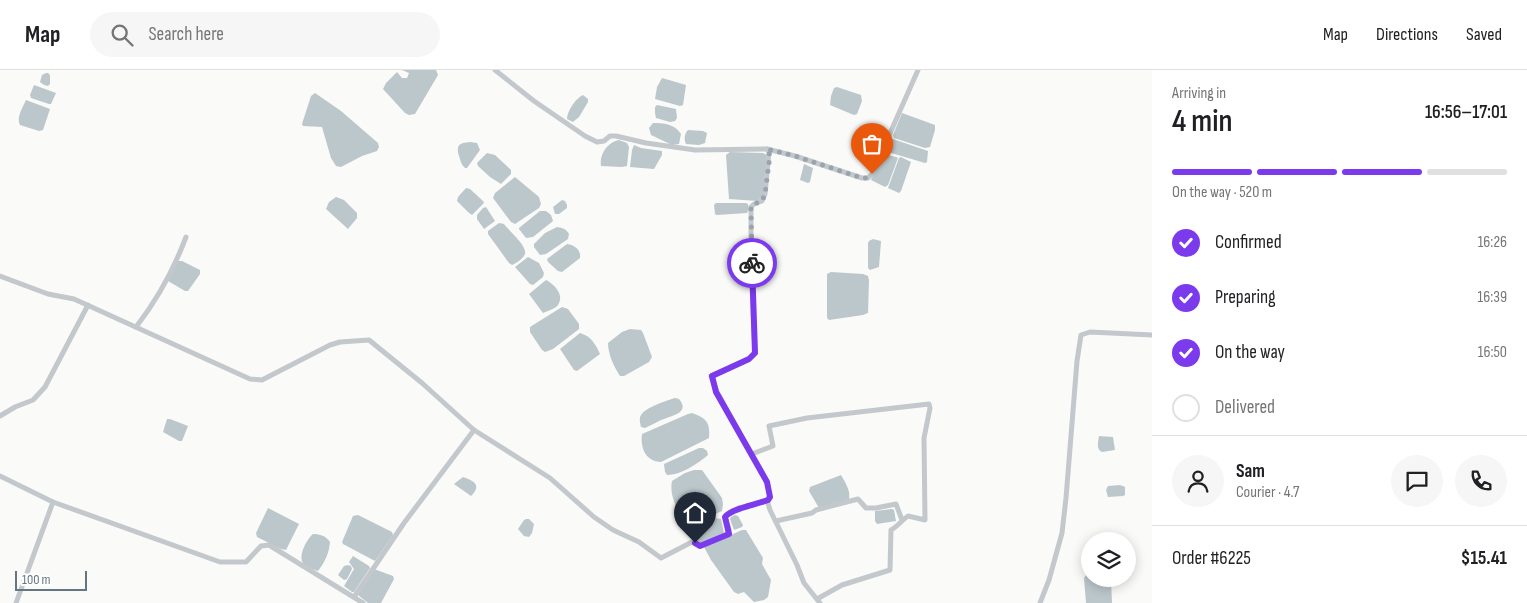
<!DOCTYPE html>
<meta charset="utf-8">
<style>
:root{--surface:#fff;--page:#f6f6f6;--text:#202124;--muted:#757577;--line:#e0e0e0;--accent:#7c3aed}
body{margin:0;font-family:"Sofia Sans Condensed",sans-serif;background:var(--page);color:var(--text);height:100vh;display:flex;flex-direction:column;font-size:19px;white-space:nowrap}
*{box-sizing:border-box;margin:0}
p{font-size:16px;color:var(--muted)}
.icon{flex:none;width:28px;height:28px;fill:none;stroke:currentColor;stroke-width:2;stroke-linecap:round;stroke-linejoin:round}
.map{position:relative;flex:1;overflow:hidden}
.details{display:flex;flex-direction:column;background:var(--surface);width:375px}
.details>*{flex:none}
.controls{position:absolute;left:1081px;top:462px;display:grid;gap:10px}
.controls a{display:grid;place-items:center;width:55px;height:55px;border-radius:50%;background:var(--surface);box-shadow:0 2px 12px #0003;font-size:25px}
.scale{position:absolute;left:15px;bottom:12px;width:72px;box-sizing:border-box;padding-left:5px;border:2px solid #657683;border-top:0;font-size:14px;line-height:18px;white-space:nowrap;color:#657683;-webkit-text-stroke:4px #fff;paint-order:stroke}
.pin{position:absolute;display:grid;place-items:center;width:42px;height:42px;color:#fff;margin:-51px -21px;border-radius:50% 50% 50% 0;rotate:-45deg;box-shadow:0 0 5px #0007}
.pin .icon{rotate:45deg}
.courier{position:absolute;display:grid;place-items:center;width:50px;height:50px;margin:-25px;border:4px solid #7c3aed;border-radius:50%;background:#fff;color:#222;box-shadow:0 1px 6px #0007}
.summary em{font-style:normal;font-weight:600}
.summary div{display:flex;flex-direction:column-reverse}
.summary{display:flex;align-items:center;justify-content:space-between;height:85px;padding:0 20px}
h1{font-size:32px;font-weight:600;line-height:38px}
.bar{display:grid;grid-template-columns:repeat(4,1fr);gap:8px 5px;align-content:center;height:60px;padding:0 20px}
.bar i{height:6px;border-radius:4px;background:var(--line)}
.bar .active{background:var(--accent)}
.bar p{grid-column:span 4}
.line{display:flex;align-items:center;gap:12px;padding:0 20px;border-top:1px solid var(--line)}
.line div{flex:1}
.round{display:grid;place-items:center;flex:none;width:52px;height:52px;border-radius:26px;background:var(--page)}
ol{padding:0 20px;list-style:none}
li{display:flex;align-items:center;gap:15px;height:55px}
li p{margin-inline-start:auto}
li .icon{padding:5px;border-radius:50%;background:var(--accent);color:#fff;stroke-width:4}
li:last-child{color:var(--muted)}
li i{width:28px;height:28px;border:2px solid var(--line);border-radius:50%}
header{display:flex;align-items:center;gap:30px;box-sizing:border-box;height:70px;padding:0 25px;background:var(--surface);border-bottom:1px solid var(--line)}
header strong{font-size:24px}
nav{display:flex;gap:28px;margin-inline-start:auto;font-size:18px}
.search{width:350px;height:45px;background:var(--page);display:flex;align-items:center;gap:12px;box-sizing:border-box;padding:0 18px;border-radius:28px;color:var(--muted);font-size:19px}
main{display:flex;flex:1;min-height:0}
.map>svg:first-child{display:block}
.water{fill:#bbc7cb}
.lines{fill:none;stroke-linecap:round;stroke-linejoin:round}
.minor{stroke:#c3c8cc;stroke-width:5}
.done{stroke:#99a4ac;stroke-width:5;stroke-dasharray:0 9}
.route{stroke:#7c3aed;stroke-width:6}
</style>
<header>
<strong>Map</strong>
<div class="search"><svg class="icon" aria-label="search" viewBox="0 0 24 24"><circle cx="10" cy="10" r="6"/><path d="M15 15l6 6"/></svg>Search here</div>
<nav><a>Map</a><a>Directions</a><a>Saved</a></nav>
</header>
<main>
<div class="map">
<svg width="1152" height="533" viewBox="0 0 1152 533">
<rect width="100%" height="100%" fill="#fafaf8"/>
<!-- water -->
<g class="water">
<polygon points="402,0 436,0 438,5 415,44 409,45 405,43 383,19 386,13 397,2 402,8 407,8 409,3"/>
<polygon points="46,3 48,3 50,5 50,14 48,16 44,15 40,12 42,5"/>
<polygon points="662,8 686,15 683,35 680,36 655,29 657,17"/>
<polygon points="34,15 56,23 51,34 49,34 31,28 30,25"/>
<polygon points="837,17 861,25 862,31 857,44 854,45 830,35 831,26 834,18"/>
<polygon points="315,23 341,41 378,73 379,77 377,81 362,86 341,97 336,96 331,88 322,57 303,56 302,54 311,26"/>
<path d="M583,25L588,29V32L579,47L573,52L567,49C567,41 576,28 583,25Z"/>
<path d="M26,30L50,39L43,60L39,61L20,55C16,47 23,37 26,30Z"/>
<polygon points="657,35 676,39 677,48 675,51 670,52 656,48 655,43 655,37"/>
<polygon points="902,43 935,55 935,60 930,77 925,78 894,68 893,65"/>
<path d="M653,53C663,53 675,54 681,64L679,74L672,75L651,65L649,58Z"/>
<path d="M688,60L703,61L707,63L705,73L699,75L686,74C684,70 684,64 688,60Z"/>
<path d="M893,69L928,81L927,92L925,93L888,82C887,78 890,71 893,69Z"/>
<path d="M619,70L627,73L629,77L627,96L622,97L601,96C599,84 608,72 619,70Z"/>
<path d="M470,72L477,73L480,80L467,98H465C461,94 461,92 459,86C456,75 459,73 470,72Z"/>
<polygon points="634,75 641,78 662,81 662,85 654,99 630,97 632,80"/>
<polygon points="730,82 763,83 767,85 763,126 758,131 729,129 726,85"/>
<polygon points="487,83 495,85 511,100 511,104 501,114 490,107 478,96 477,93"/>
<polygon points="883,84 896,87 898,88 888,115 885,117 871,110"/>
<polygon points="901,87 911,92 901,121 899,123 888,118 899,88"/>
<polygon points="804,94 813,98 810,112 808,113 800,110"/>
<polygon points="515,107 539,127 541,134 539,138 515,154 511,152 493,128 495,123"/>
<polygon points="466,118 470,119 483,131 484,133 472,145 468,142 457,131 458,127"/>
<polygon points="336,127 344,130 357,143 357,148 348,159 326,139 329,132"/>
<polygon points="562,130 565,131 567,135 567,138 559,144 555,144 553,137"/>
<polygon points="716,133 746,133 748,134 749,139 747,143 717,145 715,144 714,135"/>
<polygon points="486,137 495,151 484,159 477,149 477,145 483,138"/>
<polygon points="540,141 546,141 551,145 553,151 533,167 526,168 519,159 519,158"/>
<path d="M499,153L504,154C509,161 527,175 525,184C523,189 516,193 512,195L509,193L488,164V161Z"/>
<path d="M557,157C563,158 566,159 569,164L568,169L546,184L540,185L534,177V174L545,163Z"/>
<polygon points="873,169 881,171 879,197 870,200 868,198 868,173 869,171"/>
<path d="M567,174C575,175 581,180 580,188L562,202L558,201L548,192L547,189Z"/>
<polygon points="528,187 539,193 544,203 543,207 533,215 530,214 515,197"/>
<polygon points="178,191 182,191 200,200 200,204 188,221 185,221 168,211"/>
<polygon points="831,202 863,204 868,206 869,210 868,243 863,245 829,250 827,248 827,204"/>
<path d="M546,210C554,214 565,225 558,235C555,239 547,241 543,243L529,224Z"/>
<polygon points="562,237 568,239 579,254 579,259 553,279 545,282 542,280 530,262 530,257"/>
<path d="M630,259L641,260L643,263L652,287L649,292L624,306H620C614,297 608,284 608,273L622,262Z"/>
<path d="M580,263C591,266 596,275 600,284L577,301L574,300L560,279Z"/>
<path d="M675,328L679,329C690,342 674,345 664,349C658,351 652,355 645,358L641,357C640,353 639,348 641,345C646,337 666,331 675,328Z"/>
<path d="M692,343C707,348 710,353 709,368L661,392C646,392 640,378 642,364L688,344Z"/>
<polygon points="167,349 170,349 188,356 182,371 179,371 163,362"/>
<path d="M1099,366L1113,367L1115,380L1102,382C1096,379 1098,373 1099,366Z"/>
<path d="M699,378H703L707,381L708,385C697,394 681,405 667,405L665,402L664,394Z"/>
<path d="M694,400H702L722,428L723,434L722,441C711,446 698,452 686,451C677,440 669,425 672,411L685,403Z"/>
<path d="M841,405C845,412 851,421 849,429L819,438L809,421L810,417Z"/>
<path d="M463,407C474,411 482,415 471,426L454,414Z"/>
<polygon points="1108,416 1120,415 1125,417 1125,425 1123,426 1108,427 1106,420"/>
<polygon points="268,438 299,454 286,480 281,479 257,467 256,463"/>
<polygon points="892,439 894,440 896,451 877,454 875,451 875,441"/>
<polygon points="358,445 392,462 393,465 375,491 343,474 342,472 353,446"/>
<polygon points="735,445 738,446 743,455 742,457 734,460 730,449 731,447"/>
<polygon points="715,448 721,449 724,463 699,474 696,472 689,458 690,456 707,449"/>
<polygon points="526,449 529,449 534,454 532,463 529,467 524,466 518,459 524,450"/>
<polygon points="742,460 746,460 763,488 762,494 771,510 768,527 764,530 754,532 744,522 738,524 734,522 711,490 704,477"/>
<path d="M313,464C320,464 326,466 330,472C329,483 325,492 318,501C313,499 306,497 303,493C298,485 307,469 313,464Z"/>
<polygon points="353,486 369,496 370,498 354,522 352,522 344,516 354,499 349,492"/>
<polygon points="348,495 351,496 352,499 347,509 344,510 338,505 344,496"/>
<polygon points="374,499 393,506 394,509 381,533 368,533 358,525"/>
<polygon points="1090,504 1090,509 1111,509 1112,533 1086,533 1084,508 1086,505"/>
</g>
<g class="lines">
<!-- minor -->
<g class="minor">
<polyline points="495,0 534,31 585,66 597,72 604,71 610,66 616,66 646,73 695,80 767,79 769,82 765,124 762,131 754,134 751,137 751,193 755,283 749,289 711,306 717,322 767,412 770,427 767,430 770,440 797,495 804,513 820,533"/>
<polyline points="767,79 795,86 862,108 868,108 872,104 918,0"/>
<path d="M0,206L48,224L74,229L250,309L262,310L330,275L340,272L369,270L422,313L474,360L550,408L594,447L613,460L639,472L661,488L692,472L699,476L729,464V459L725,447C732,438 756,434 767,430"/>
<path d="M136,257C157,230 174,199 186,167"/>
<polyline points="0,346 15,337 33,330 45,317 88,235"/>
<path d="M752,384L773,376L769,356L807,348L929,334L930,338L924,368L925,450L908,446C902,450 898,456 891,460L890,500L842,515L817,529"/>
<polyline points="0,406 53,432 16,533"/>
<polyline points="53,432 220,492 246,492 261,476 269,475 363,533"/>
<polyline points="776,451 812,443 816,440 858,429 866,438 876,438 896,434 902,450"/>
<polyline points="354,527 404,453 474,360"/>
<polyline points="1040,533 1049,510 1062,463 1066,428 1077,291 1081,265 1090,262 1152,265"/>
</g>
</g>
<g class="lines">
<!-- done -->
<polyline class="done" points="752,193 751,138 754,134 762,131 765,124 770,85 767,79 795,86 862,108 868,108 872,104"/>
<!-- route -->
<path class="route" d="M695,473L700,476L729,464L725,447C732,438 756,435 768,430L770,427L767,412L716,322L712,306L749,289L755,283L752,193"/>
</g>
</svg>
<div class="controls">
<a><svg class="icon" aria-label="layers" viewBox="0 0 24 24"><path d="M12 4l9 5-9 5-9-5zM3 14l9 5 9-5"/></svg></a>
</div>
<div class="scale">100 m</div>
<div class="pin" style="left:872px;top:104px;background:#ea580c"><svg class="icon" aria-label="bag" viewBox="0 0 24 24"><path d="M5 8h14l-1 12H6zM9 8a3 3 0 0 1 6 0"/></svg></div>
<div class="pin" style="left:695px;top:473px;background:#1f2937"><svg class="icon" aria-label="home" viewBox="0 0 24 24"><path d="M3 11l9-7 9 7M6 9v11h12V9"/></svg></div>
<div class="courier" style="left:752px;top:193px"><svg class="icon" aria-label="bike" viewBox="0 0 24 24"><circle cx="6" cy="16" r="4"/><circle cx="18" cy="16" r="4"/><path d="M6 16l4-8h5l3 8M10 8l3 8H6M13 5h3"/></svg></div>
</div>
<section class="details">
<div class="summary"><div><h1>4 min</h1><p>Arriving in</p></div><em>16:56–17:01</em></div>
<div class="bar"><i class="active"></i><i class="active"></i><i class="active"></i><i></i><p>On the way · 520 m</p></div>
<ol>
<li><svg class="icon" aria-label="check" viewBox="0 0 24 24"><path d="M5 12l5 5 9-10"/></svg>Confirmed<p>16:26</p></li>
<li><svg class="icon" aria-label="check" viewBox="0 0 24 24"><path d="M5 12l5 5 9-10"/></svg>Preparing<p>16:39</p></li>
<li><svg class="icon" aria-label="check" viewBox="0 0 24 24"><path d="M5 12l5 5 9-10"/></svg>On the way<p>16:50</p></li>
<li><i></i>Delivered</li>
</ol>
<div class="line" style="height:90px"><a class="round"><svg class="icon" aria-label="person" viewBox="0 0 24 24"><circle cx="12" cy="8" r="4"/><path d="M4 21q1-7 8-7t8 7"/></svg></a><div><b>Sam</b><p>Courier · 4.7</p></div><a class="round"><svg class="icon" aria-label="chat" viewBox="0 0 24 24"><path d="M4 5h16v11H9l-5 4z"/></svg></a><a class="round"><svg class="icon" aria-label="phone" viewBox="0 0 24 24"><path d="M5 4h4l2 5-3 2q2 4 5 5l2-3 5 2v4C11 20 4 13 5 4z"/></svg></a></div>
<div class="line" style="height:65px"><div>Order #6225</div><b>$15.41</b></div>
</section>
</main>
